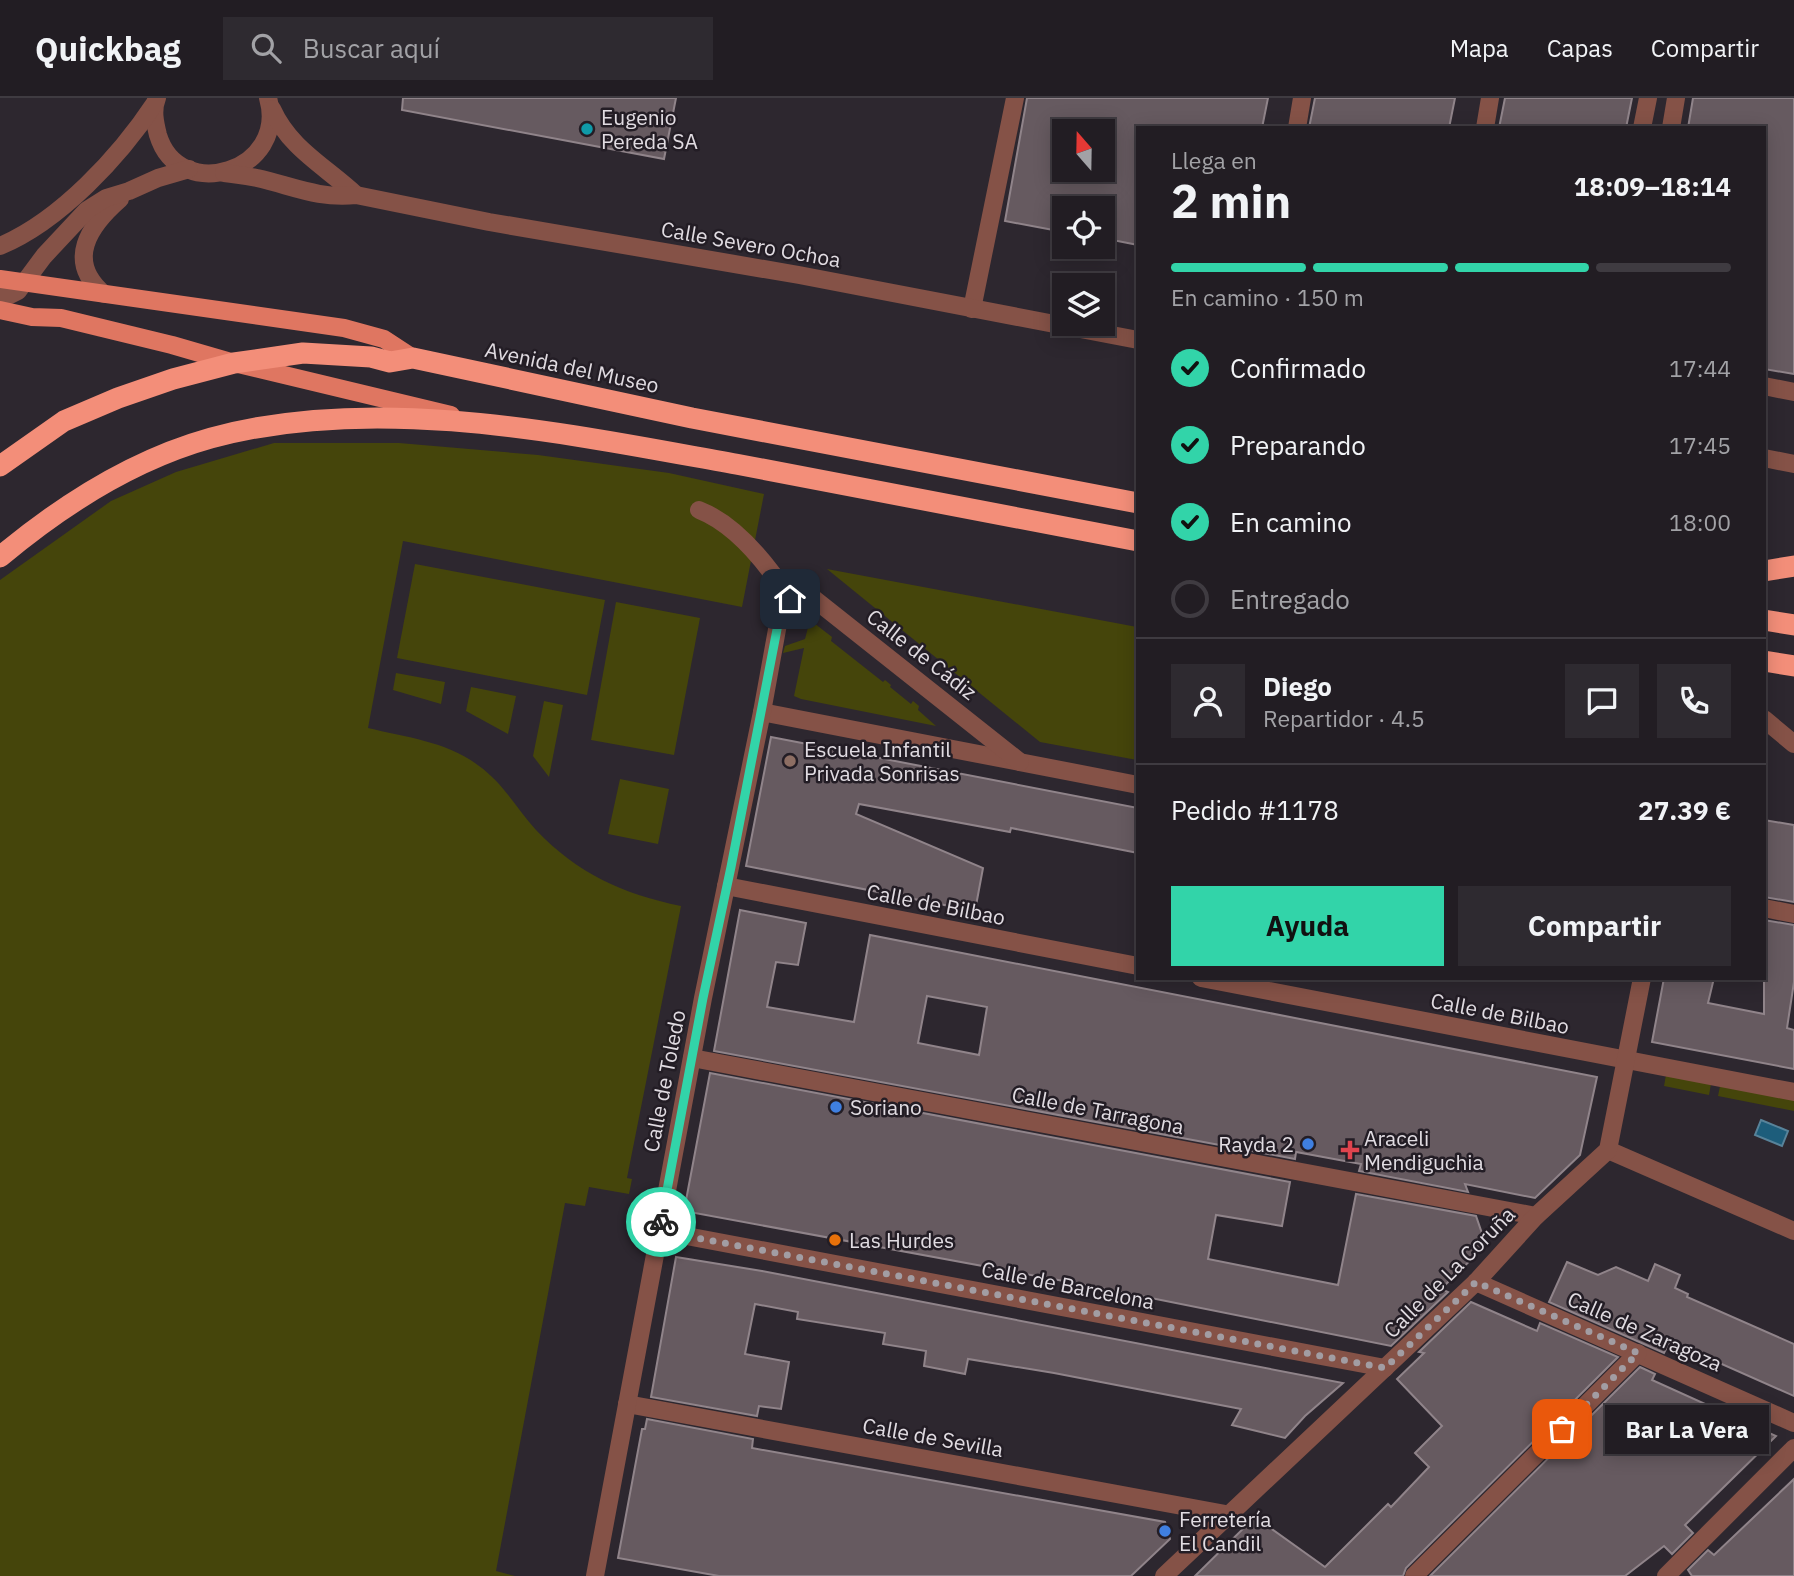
<!DOCTYPE html>
<html lang="es">
<meta charset="utf-8">
<style>
:root{--surface:#221d23;--page:#2e2a30;--text:#f1f3f6;--muted:#a2a2a6;--line:#3f3b41;--accent:#32d4a9}
body{margin:0;font-family:"IBM Plex Sans",sans-serif;background:var(--page);color:var(--text);height:100vh;display:flex;flex-direction:column;font-size:26px;white-space:nowrap}
*{box-sizing:border-box;margin:0}
p{font-size:23px;color:var(--muted)}
.icon{flex:none;width:38px;height:38px;fill:none;stroke:currentColor;stroke-width:2;stroke-linecap:round;stroke-linejoin:round}
.map{position:relative;flex:1;overflow:hidden}
.panel{position:absolute;left:1136px;top:28px;width:630px;height:854px;display:flex;flex-direction:column;background:var(--surface);border-radius:0px;box-shadow:0 4px 18px #0003,0 0 0 2px var(--line)}
.panel>*{flex:none}
.needle{width:46px;rotate:340deg}
.buttons{position:absolute;left:1052px;top:21px;display:grid;gap:14px}
.buttons a{display:grid;place-items:center;width:63px;height:63px;border-radius:0px;background:var(--surface);box-shadow:0 4px 18px #0003,0 0 0 2px var(--line);font-size:35px}
.pin{position:absolute;display:grid;place-items:center;width:60px;height:60px;color:#fff;margin:-30px;border-radius:14px;box-shadow:0 4px 10px #0006}
.courier{position:absolute;display:grid;place-items:center;width:70px;height:70px;margin:-35px;border:5px solid #32d4a9;border-radius:50%;background:#fff;color:#222;box-shadow:0 2px 9px #0007}
.bubble{position:absolute;height:49px;border-radius:0px;background:var(--surface);box-shadow:0 4px 18px #0003,0 0 0 2px var(--line);font-size:23px;font-weight:800;line-height:49px;text-align:center}
.headline em{font-style:normal;font-weight:800}
.headline div{display:flex;flex-direction:column-reverse}
.headline{display:flex;align-items:center;justify-content:space-between;height:119px;padding:0 35px}
h1{font-size:46px;font-weight:800;line-height:52px}
.bar{display:grid;grid-template-columns:repeat(4,1fr);gap:10px 7px;align-content:center;height:84px;padding:0 35px}
.bar i{height:9px;border-radius:5px;background:var(--line)}
.bar .on{background:var(--accent)}
.bar p{grid-column:span 4}
.line{display:flex;align-items:center;gap:18px;padding:0 35px;border-top:2px solid var(--line)}
.line div{flex:1}
.round{display:grid;place-items:center;flex:none;width:74px;height:74px;border-radius:0px;background:var(--page)}
ol{padding:0 35px;list-style:none}
li{display:flex;align-items:center;gap:21px;height:77px}
li p{margin-inline-start:auto}
li .icon{padding:7px;border-radius:50%;background:var(--accent);color:#111;stroke-width:4}
li:last-child{color:var(--muted)}
li i{width:38px;height:38px;border:4px solid var(--line);border-radius:50%}
.button{display:flex;gap:14px;margin-top:auto;padding:14px 35px}
.button a{flex:1;height:80px;border-radius:0px;background:var(--accent);color:#111;font-size:28px;font-weight:800;line-height:80px;text-align:center}
.button a+a{background:var(--page);color:var(--text)}
header{display:flex;align-items:center;gap:42px;box-sizing:border-box;height:98px;padding:0 35px;background:var(--surface);border-bottom:2px solid var(--line)}
header strong{font-size:33px}
nav{display:flex;gap:38px;margin-inline-start:auto;font-size:24px}
.search{width:490px;height:63px;background:var(--page);display:flex;align-items:center;gap:18px;box-sizing:border-box;padding:0 24px;border-radius:0px;color:var(--muted);font-size:26px}
.map>svg:first-child{display:block}
.green{fill:#45450b}
.water{fill:#1d5d7b;stroke:#58839a;stroke-width:2}
.building{fill:#665a60;stroke:#90848a;stroke-width:2;fill-rule:evenodd}
.lines{fill:none;stroke-linecap:round;stroke-linejoin:round}
.lane{stroke:#855247;stroke-width:18}
.street{stroke:#855247;stroke-width:18}
.primary{stroke:#df7661;stroke-width:18}
.highway{stroke:#f38e79;stroke-width:21}
.done{stroke:#a29da3;stroke-width:7;stroke-dasharray:0 12.6}
.route{stroke:#32d4a9;stroke-width:9}
.culture-dot{fill:#0f9aa8;stroke:#231d25;stroke-width:2.5}
.education-dot{fill:#8d6e63;stroke:#231d25;stroke-width:2.5}
.shop-dot{fill:#3f7fe0;stroke:#231d25;stroke-width:2.5}
.health-dot{fill:#e0444e;stroke:#231d25;stroke-width:2.5}
.food-dot{fill:#e8710a;stroke:#231d25;stroke-width:2.5}
.labels{text-anchor:middle;dominant-baseline:central;stroke-width:5;stroke-linejoin:round;paint-order:stroke}
.poi-label{font-size:21px;fill:#e1dce2;stroke:#231d25;text-anchor:start}
.street-label{font-size:21px;fill:#e1dce2;stroke:#231d25}
</style>
<header>
<strong>Quickbag</strong>
<div class="search"><svg class="icon" aria-label="search" viewBox="0 0 24 24"><circle cx="10" cy="10" r="6"/><path d="M15 15l6 6"/></svg>Buscar aquí</div>
<nav><a>Mapa</a><a>Capas</a><a>Compartir</a></nav>
</header>
<div class="map">
<svg width="1794" height="1478" viewBox="0 0 1794 1478">
<rect width="100%" height="100%" fill="#2d272f"/>
<!-- green -->
<g class="green">
<path d="M274,345H399L538,357L669,375L764,396L742,509L403,443L368,630C405,639 449,644 479,668C503,685 517,711 536,732C578,776 623,796 681,808L627,1080L632,1081L629,1096L589,1089L585,1108L565,1105L496,1473L515,1478H0V482L111,403L176,374Z"/>
<polygon points="415,466 605,502 587,597 397,560"/>
<polygon points="827,471 1137,529 1137,662 1040,644"/>
<polygon points="616,504 700,520 674,657 591,642"/>
<polygon points="810,522 832,539 831,543 883,584 885,582 891,587 890,589 911,606 913,603 919,608 918,612 936,628 801,601 794,598 804,550 783,555 785,548 805,541"/>
<polygon points="396,575 445,584 441,606 393,592"/>
<polygon points="471,589 516,598 508,636 466,613"/>
<polygon points="544,603 563,607 549,679 533,658"/>
<polygon points="620,681 669,691 658,746 608,736"/>
<polygon points="1666,977 1711,986 1709,997 1664,988"/>
<polygon points="1720,988 1794,1002 1794,1013 1718,998"/>
</g>
<!-- water -->
<polygon class="water" points="1761,1022 1788,1033 1782,1048 1755,1037"/>
<!-- building -->
<g class="building">
<polygon points="403,0 676,0 664,61 402,12"/>
<path d="M1027,0H1268L1262,30H1138V147L1102,140V110H1064V134L1005,123ZM1064,33H1102V72H1064Z"/>
<polygon points="1315,0 1455,0 1449,30 1309,30"/>
<polygon points="1505,0 1632,0 1626,30 1499,30"/>
<polygon points="1693,0 1794,0 1794,276 1764,271 1764,30 1688,30"/>
<polygon points="771,639 1138,710 1138,755 1011,730 1010,734 859,706 856,716 983,770 975,813 746,768"/>
<polygon points="1764,722 1794,727 1794,804 1764,799"/>
<path d="M740,812L806,825L798,867L776,864L767,909L854,924L870,837L1597,979L1580,1057L1535,1100L1465,1086L1468,1094L1359,1073L1361,1066L1296,1054L1295,1061L714,953ZM927,898L987,909L979,957L918,945Z"/>
<polygon points="1764,822 1794,827 1794,884 1787,930 1794,932 1794,971 1652,944 1664,880 1714,880 1708,905 1764,916"/>
<polygon points="710,975 1290,1084 1282,1128 1216,1117 1208,1161 1338,1187 1356,1096 1476,1118 1486,1147 1441,1191 1448,1194 1391,1248 1091,1188 684,1113"/>
<polygon points="676,1159 762,1173 1343,1285 1305,1318 1285,1340 1232,1327 1241,1311 1054,1275 968,1261 965,1276 924,1268 926,1253 883,1246 885,1235 797,1221 798,1214 755,1206 745,1256 789,1264 781,1311 759,1308 757,1318 651,1299"/>
<polygon points="1567,1164 1598,1177 1616,1169 1648,1183 1655,1166 1680,1177 1675,1190 1688,1196 1687,1199 1794,1246 1794,1298 1670,1243 1664,1255 1549,1204"/>
<polygon points="1471,1204 1537,1233 1540,1225 1618,1259 1406,1470 1403,1478 1195,1478 1255,1419 1325,1469 1388,1406 1391,1409 1429,1369 1415,1355 1442,1328 1397,1281 1424,1255 1419,1254"/>
<polygon points="1640,1269 1655,1276 1652,1282 1776,1338 1685,1427 1693,1435 1672,1456 1664,1448 1625,1478 1430,1478"/>
<polygon points="647,1321 753,1341 752,1350 1165,1424 1170,1441 1131,1478 719,1478 618,1460 642,1331 645,1331"/>
<polygon points="1794,1381 1794,1478 1692,1478 1688,1472 1708,1452 1714,1457"/>
</g>
<g class="lines">
<!-- lane -->
<g class="lane">
<polyline points="1297,30 1302,0"/>
<polyline points="1485,30 1490,0"/>
<polyline points="1642,30 1648,0"/>
<polyline points="1671,30 1676,0"/>
<polyline points="972,211 1015,0"/>
<polyline points="1764,288 1794,294"/>
</g>
<!-- street -->
<g class="street">
<path d="M157,0C152,12 155,25 158,37C179,107 289,73 268,0"/>
<path d="M272,11C290,51 325,68 356,97"/>
<path d="M224,75C235,76 246,78 257,80C293,88 318,101 356,97L489,124L799,177L1138,242"/>
<path d="M0,148C60,123 120,58 155,5"/>
<path d="M104,196C65,163 89,128 120,101"/>
<polyline points="0,197 10,197 18,193 44,158 87,112 106,100 129,93 158,80 189,71"/>
<polyline points="1764,360 1794,366"/>
<path d="M699,412C737,427 768,467 790,501"/>
<polyline points="762,614 1138,687"/>
<polyline points="1764,621 1794,646"/>
<polyline points="726,788 1138,868"/>
<polyline points="1764,810 1794,816"/>
<polyline points="1201,880 1794,994"/>
<polyline points="692,960 1536,1118"/>
<polyline points="1608,1052 1794,1133"/>
<polyline points="660,1133 1385,1270"/>
<polyline points="1476,1184 1794,1325"/>
<polyline points="627,1306 1231,1417"/>
<polyline points="595,1478 703,900 762,614 780,515 783,508 797,498 813,500 1020,664"/>
<polyline points="1164,1478 1476,1184 1536,1118 1608,1052 1642,880"/>
<polyline points="1414,1478 1638,1255"/>
<polyline points="1666,1478 1794,1350"/>
</g>
<!-- primary -->
<g class="primary">
<polyline points="0,181 344,230 384,241 413,260"/>
<polyline points="0,212 32,219 61,220 172,247 234,265 451,317"/>
</g>
<!-- highway -->
<g class="highway">
<polyline points="0,368 64,323 118,300 173,281 234,265 303,255 371,259 390,264 413,260 692,320 1138,405"/>
<path d="M0,459C62,407 132,362 211,340C379,294 573,337 741,367C873,392 1005,417 1138,443"/>
<polyline points="1764,473 1794,468"/>
<polyline points="1764,522 1794,527"/>
<polyline points="1764,563 1794,568"/>
</g>
</g>
<g class="lines">
<!-- done -->
<polyline class="done" points="661,1124 660,1133 1385,1270 1476,1184 1638,1255 1562,1331"/>
<!-- route -->
<polyline class="route" points="661,1124 703,900 731,769 780,516 783,508 790,501"/>
</g>
<!-- markers -->
<circle class="culture-dot" cx="587" cy="31" r="7"/>
<circle class="education-dot" cx="790" cy="663" r="7"/>
<g class="shop-dot">
<circle cx="836" cy="1009" r="7"/>
<circle cx="1308" cy="1046" r="7"/>
<circle cx="1165" cy="1433" r="7"/>
</g>
<path class="health-dot" d="M1346.5 1041.5h7v7h7v7h-7v7h-7v-7h-7v-7h7z"/>
<circle class="food-dot" cx="835" cy="1142" r="7"/>
<g class="labels">
<!-- poi labels -->
<g class="poi-label">
<text x="601" y="19">Eugenio<tspan x="601" dy="24">Pereda SA</tspan></text>
<text x="804" y="651">Escuela Infantil<tspan x="804" dy="24">Privada Sonrisas</tspan></text>
<text x="850" y="1009">Soriano</text>
<text x="1364" y="1040">Araceli<tspan x="1364" dy="24">Mendiguchia</tspan></text>
<text x="1294" y="1046" text-anchor="end">Rayda 2</text>
<text x="849" y="1142">Las Hurdes</text>
<text x="1179" y="1421">Ferretería<tspan x="1179" dy="24">El Candil</tspan></text>
</g>
<!-- street labels -->
<g class="street-label">
<text transform="translate(751 146) rotate(10)">Calle Severo Ochoa</text>
<text transform="translate(572 269) rotate(12)">Avenida del Museo</text>
<text transform="translate(922 556) rotate(38)">Calle de Cádiz</text>
<text transform="translate(936 806) rotate(11)">Calle de Bilbao</text>
<text transform="translate(1500 915) rotate(11)">Calle de Bilbao</text>
<text transform="translate(664 983) rotate(-79)">Calle de Toledo</text>
<text transform="translate(1098 1012) rotate(11)">Calle de Tarragona</text>
<text transform="translate(1449 1174) rotate(-45)">Calle de La Coruña</text>
<text transform="translate(1068 1187) rotate(11)">Calle de Barcelona</text>
<text transform="translate(1645 1233) rotate(24)">Calle de Zaragoza</text>
<text transform="translate(933 1339) rotate(10)">Calle de Sevilla</text>
</g>
</g>
</svg>
<div class="buttons">
<a><svg class="needle" viewBox="-14 -14 28 28"><path d="M0-13l5 13h-10z" fill="#e53935"/><path d="M0 13l5-13h-10z" fill="#a2a2a6"/></svg></a>
<a><svg class="icon" aria-label="locate" viewBox="0 0 24 24"><circle cx="12" cy="12" r="6"/><path d="M12 2v4M12 18v4M2 12h4M18 12h4"/></svg></a>
<a><svg class="icon" aria-label="layers" viewBox="0 0 24 24"><path d="M12 4l9 5-9 5-9-5zM3 14l9 5 9-5"/></svg></a>
</div>
<div class="pin" style="left:1562px;top:1331px;background:#ea580c"><svg class="icon" aria-label="bag" viewBox="0 0 24 24"><path d="M5 8h14l-1 12H6zM9 8a3 3 0 0 1 6 0"/></svg></div>
<div class="pin" style="left:790px;top:501px;background:#1f2937"><svg class="icon" aria-label="home" viewBox="0 0 24 24"><path d="M3 11l9-7 9 7M6 9v11h12V9"/></svg></div>
<div class="courier" style="left:661px;top:1124px"><svg class="icon" aria-label="bike" viewBox="0 0 24 24"><circle cx="6" cy="16" r="4"/><circle cx="18" cy="16" r="4"/><path d="M6 16l4-8h5l3 8M10 8l3 8H6M13 5h3"/></svg></div>
<div class="bubble" style="left:1605px;top:1307px;width:164px">Bar La Vera</div>
<section class="panel">
<div class="headline"><div><h1>2 min</h1><p>Llega en</p></div><em>18:09–18:14</em></div>
<div class="bar"><i class="on"></i><i class="on"></i><i class="on"></i><i></i><p>En camino · 150 m</p></div>
<ol>
<li><svg class="icon" aria-label="check" viewBox="0 0 24 24"><path d="M5 12l5 5 9-10"/></svg>Confirmado<p>17:44</p></li>
<li><svg class="icon" aria-label="check" viewBox="0 0 24 24"><path d="M5 12l5 5 9-10"/></svg>Preparando<p>17:45</p></li>
<li><svg class="icon" aria-label="check" viewBox="0 0 24 24"><path d="M5 12l5 5 9-10"/></svg>En camino<p>18:00</p></li>
<li><i></i>Entregado</li>
</ol>
<div class="line" style="height:126px"><a class="round"><svg class="icon" aria-label="person" viewBox="0 0 24 24"><circle cx="12" cy="8" r="4"/><path d="M4 21q1-7 8-7t8 7"/></svg></a><div><b>Diego</b><p>Repartidor · 4.5</p></div><a class="round"><svg class="icon" aria-label="chat" viewBox="0 0 24 24"><path d="M4 5h16v11H9l-5 4z"/></svg></a><a class="round"><svg class="icon" aria-label="phone" viewBox="0 0 24 24"><path d="M5 4h4l2 5-3 2q2 4 5 5l2-3 5 2v4C11 20 4 13 5 4z"/></svg></a></div>
<div class="line" style="height:91px"><div>Pedido #1178</div><b>27.39 €</b></div>
<div class="button"><a>Ayuda</a><a>Compartir</a></div>
</section>
</div>
